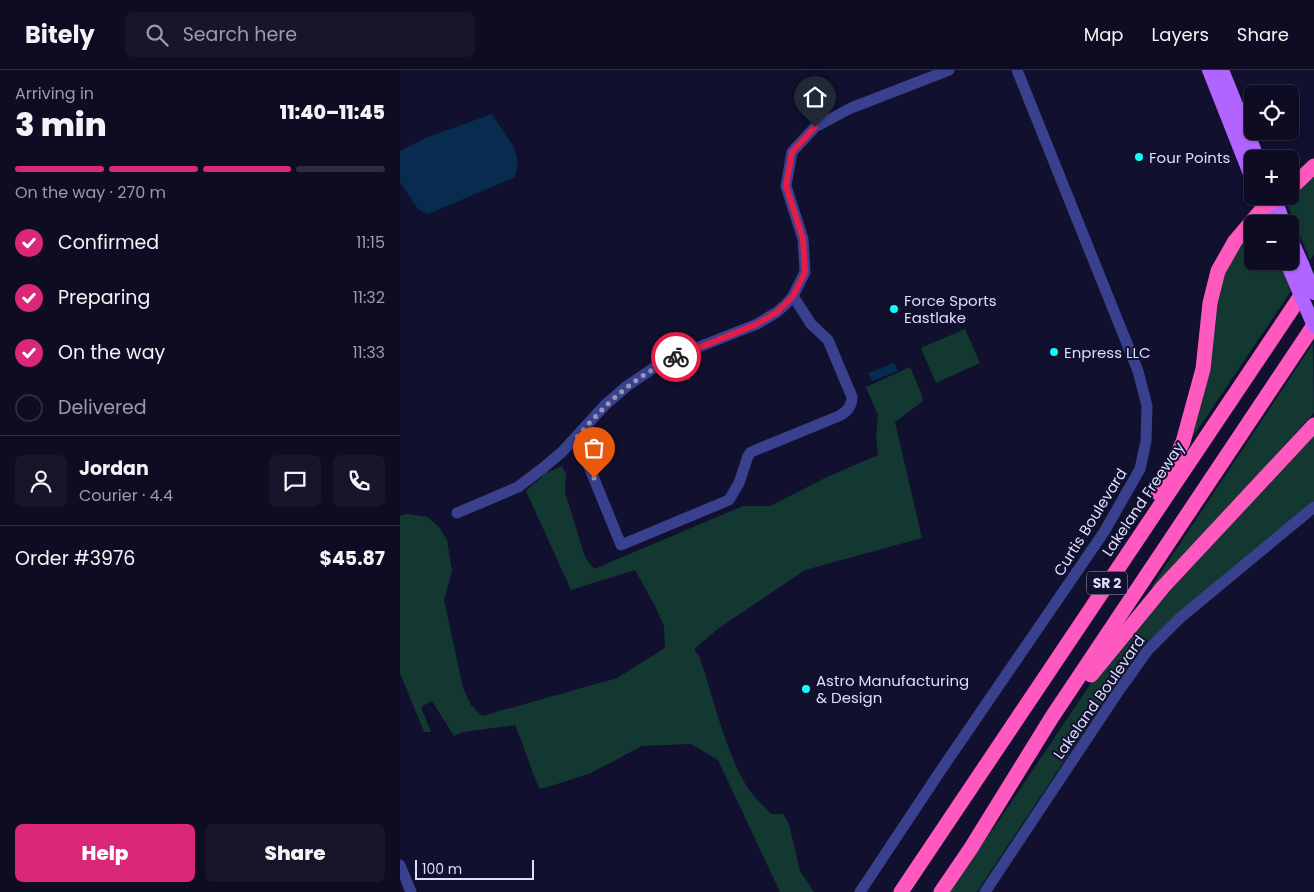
<!DOCTYPE html>
<meta charset="utf-8">
<style>
:root{--surface:#0d0c22;--page:#16152a;--text:#f1f3f6;--muted:#9a9ba5;--line:#2d2c40;--accent:#db2777}
body{margin:0;font-family:Poppins,sans-serif;background:var(--page);color:var(--text);height:100vh;display:flex;flex-direction:column;font-size:19px;white-space:nowrap}
*{box-sizing:border-box;margin:0}
p{font-size:16px;color:var(--muted)}
.icon{flex:none;width:28px;height:28px;fill:none;stroke:currentColor;stroke-width:2;stroke-linecap:round;stroke-linejoin:round}
.map{position:relative;flex:1;overflow:hidden}
.panel{display:flex;flex-direction:column;background:var(--surface);width:400px}
.panel>*{flex:none}
.controls{position:absolute;left:844px;top:15px;display:grid;gap:10px}
.controls a{display:grid;place-items:center;width:55px;height:55px;border-radius:8px;background:var(--surface);box-shadow:0 1px 4px #0004,0 0 0 1px var(--line);font-size:25px}
.scale{position:absolute;left:15px;bottom:12px;width:119px;box-sizing:border-box;padding-left:5px;border:2px solid #dddeff;border-top:0;font-size:14px;line-height:18px;white-space:nowrap;color:#dddeff;-webkit-text-stroke:4px #11102e;paint-order:stroke}
.pin{position:absolute;display:grid;place-items:center;width:42px;height:42px;color:#fff;margin:-51px -21px;border-radius:50% 50% 50% 0;rotate:-45deg;box-shadow:0 0 5px #0007}
.pin .icon{rotate:45deg}
.courier{position:absolute;display:grid;place-items:center;width:50px;height:50px;margin:-25px;border:4px solid #e11d48;border-radius:50%;background:#fff;color:#222;box-shadow:0 1px 6px #0007}
.headline em{font-style:normal;font-weight:800}
.headline div{display:flex;flex-direction:column-reverse}
.headline{display:flex;align-items:center;justify-content:space-between;height:85px;padding:0 15px}
h1{font-size:32px;font-weight:800;line-height:38px}
.bar{display:grid;grid-template-columns:repeat(4,1fr);gap:8px 5px;align-content:center;height:60px;padding:0 15px}
.bar i{height:6px;border-radius:4px;background:var(--line)}
.bar .current{background:var(--accent)}
.bar p{grid-column:span 4}
.line{display:flex;align-items:center;gap:12px;padding:0 15px;border-top:1px solid var(--line)}
.line div{flex:1}
.round{display:grid;place-items:center;flex:none;width:52px;height:52px;border-radius:8px;background:var(--page)}
ol{padding:0 15px;list-style:none}
li{display:flex;align-items:center;gap:15px;height:55px}
li p{margin-inline-start:auto}
li .icon{padding:5px;border-radius:50%;background:var(--accent);color:#fff;stroke-width:4}
li:last-child{color:var(--muted)}
li i{width:28px;height:28px;border:2px solid var(--line);border-radius:50%}
.primary-button{display:flex;gap:10px;margin-top:auto;padding:10px 15px}
.primary-button a{flex:1;height:58px;border-radius:8px;background:var(--accent);color:#fff;font-size:20px;font-weight:800;line-height:58px;text-align:center}
.primary-button a+a{background:var(--page);color:var(--text)}
header{display:flex;align-items:center;gap:30px;box-sizing:border-box;height:70px;padding:0 25px;background:var(--surface);border-bottom:1px solid var(--line)}
header strong{font-size:24px}
nav{display:flex;gap:28px;margin-inline-start:auto;font-size:18px}
.search{width:350px;height:45px;background:var(--page);display:flex;align-items:center;gap:12px;box-sizing:border-box;padding:0 18px;border-radius:8px;color:var(--muted);font-size:19px}
main{display:flex;flex:1;min-height:0}
.map>svg:first-child{display:block}
.green{fill:#133832}
.water{fill:#082b4f}
.lines{fill:none;stroke-linecap:round;stroke-linejoin:round}
.minor{stroke:#39418f;stroke-width:11}
.major{stroke:#b164ff;stroke-width:14}
.highway{stroke:#ff58be;stroke-width:15}
.major-bridge{stroke:#b164ff;stroke-width:14}
.done{stroke:#9696b6;stroke-width:5;stroke-dasharray:0 9}
.route{stroke:#e11d48;stroke-width:6}
.poi-dot{fill:#09fff7;stroke:#11102e;stroke-width:2}
.labels{text-anchor:middle;dominant-baseline:central;stroke-width:4;stroke-linejoin:round;paint-order:stroke}
.shield{fill:#11102e;stroke:#a0a0c0;stroke-width:1}
.shield-label{font-size:14px;font-weight:bold;fill:#dddeff}
.poi-label{font-size:15px;fill:#dddeff;stroke:#11102e;text-anchor:start}
.street-label{font-size:15px;fill:#dddeff;stroke:#11102e}
</style>
<header>
<strong>Bitely</strong>
<div class="search"><svg class="icon" aria-label="search" viewBox="0 0 24 24"><circle cx="10" cy="10" r="6"/><path d="M15 15l6 6"/></svg>Search here</div>
<nav><a>Map</a><a>Layers</a><a>Share</a></nav>
</header>
<main>
<section class="panel">
<div class="headline"><div><h1>3 min</h1><p>Arriving in</p></div><em>11:40–11:45</em></div>
<div class="bar"><i class="current"></i><i class="current"></i><i class="current"></i><i></i><p>On the way · 270 m</p></div>
<ol>
<li><svg class="icon" aria-label="check" viewBox="0 0 24 24"><path d="M5 12l5 5 9-10"/></svg>Confirmed<p>11:15</p></li>
<li><svg class="icon" aria-label="check" viewBox="0 0 24 24"><path d="M5 12l5 5 9-10"/></svg>Preparing<p>11:32</p></li>
<li><svg class="icon" aria-label="check" viewBox="0 0 24 24"><path d="M5 12l5 5 9-10"/></svg>On the way<p>11:33</p></li>
<li><i></i>Delivered</li>
</ol>
<div class="line" style="height:90px"><a class="round"><svg class="icon" aria-label="person" viewBox="0 0 24 24"><circle cx="12" cy="8" r="4"/><path d="M4 21q1-7 8-7t8 7"/></svg></a><div><b>Jordan</b><p>Courier · 4.4</p></div><a class="round"><svg class="icon" aria-label="chat" viewBox="0 0 24 24"><path d="M4 5h16v11H9l-5 4z"/></svg></a><a class="round"><svg class="icon" aria-label="phone" viewBox="0 0 24 24"><path d="M5 4h4l2 5-3 2q2 4 5 5l2-3 5 2v4C11 20 4 13 5 4z"/></svg></a></div>
<div class="line" style="height:65px"><div>Order #3976</div><b>$45.87</b></div>
<div class="primary-button"><a>Help</a><a>Share</a></div>
</section>
<div class="map">
<svg width="914" height="822" viewBox="0 0 914 822">
<rect width="100%" height="100%" fill="#11102e"/>
<!-- green -->
<g class="green">
<polygon points="914,105 914,185 910,190 886,131"/>
<polygon points="852,162 852,191 879,191 891,221 782,383 822,199"/>
<polygon points="565,259 580,293 536,313 521,278"/>
<polygon points="913,273 914,343 772,499 755,517 752,516"/>
<path d="M510,297L522,325V332L495,352L522,468L405,500L319,558L294,579L300,588C313,627 325,680 346,715C352,726 363,735 371,744H383L389,754L400,801L414,822H380L318,690L291,674L242,676L191,703L145,718H139C130,697 124,676 115,655L63,662L54,666L32,631L21,637L31,662H24L0,603V446L7,444L27,447L39,457L47,470L52,501L44,530L63,618L71,635L82,646L217,608L265,578L264,556L255,536L235,500L171,520L126,421L146,403L162,396L166,404L165,422L185,487L194,499L343,436H370L427,407L478,385L476,366L478,345L466,317Z"/>
<polygon points="914,363 914,431 744,575 721,606 577,822 547,822 600,749 689,616 740,553"/>
</g>
<!-- water -->
<g class="water">
<polygon points="92,44 115,79 118,94 115,107 28,144 18,139 0,112 0,81 25,68"/>
<polygon points="494,293 498,301 472,311 468,303"/>
</g>
<g class="lines">
<!-- minor -->
<g class="minor">
<path d="M177,367L221,475L329,430L339,413L348,386L351,382L439,346C447,342 452,336 452,327L428,270L411,254L393,226"/>
<polyline points="57,443 118,417 143,398 162,382 205,335 227,316 252,299 281,284 357,254 377,242 386,234 393,226 405,202 403,169 386,116 392,82 415,57 451,38 549,0"/>
<polyline points="0,795 11,822"/>
<polyline points="460,822 541,700 704,462 740,399 746,371 747,336 738,301 617,0"/>
<polyline points="585,822 718,622 748,580 780,548 914,437"/>
</g>
<!-- major -->
<g class="major">
<polyline points="809,0 852,109"/>
<polyline points="822,0 858,89"/>
<polyline points="859,126 870,154"/>
<polyline points="874,126 884,154"/>
<polyline points="890,167 902,194"/>
</g>
<!-- highway -->
<g class="highway">
<polyline points="890,119 914,96"/>
<polyline points="758,423 783,372 803,299 810,233 818,201 835,171 864,137 880,126"/>
<polyline points="691,605 763,517 914,355"/>
<polyline points="501,822 908,215"/>
<polyline points="541,822 571,778 652,647 914,255"/>
</g>
<!-- major-bridge -->
<g class="major-bridge">
<polyline points="886,191 914,256"/>
<polyline points="902,194 914,223"/>
</g>
</g>
<g class="lines">
<!-- done -->
<path class="done" d="M194,408L177,367C208,331 233,308 276,287"/>
<!-- route -->
<polyline class="route" points="276,287 357,254 377,242 393,226 405,202 403,169 386,116 392,82 415,57"/>
</g>
<!-- markers -->
<g class="poi-dot">
<circle cx="739" cy="87" r="5"/>
<circle cx="494" cy="239" r="5"/>
<circle cx="654" cy="282" r="5"/>
<circle cx="406" cy="619" r="5"/>
</g>
<g class="labels">
<!-- shield labels -->
<rect class="shield" x="687" y="501.5" width="40" height="23" rx="4"/>
<g class="shield-label">
<text x="707" y="513">SR 2</text>
</g>
<!-- poi labels -->
<g class="poi-label">
<text x="749" y="87">Four Points</text>
<text x="504" y="230">Force Sports<tspan x="504" dy="17">Eastlake</tspan></text>
<text x="664" y="282">Enpress LLC</text>
<text x="416" y="610">Astro Manufacturing<tspan x="416" dy="17">&amp; Design</tspan></text>
</g>
<!-- street labels -->
<g class="street-label">
<text transform="translate(743 429) rotate(-56)">Lakeland Freeway</text>
<text transform="translate(690 452) rotate(-58)">Curtis Boulevard</text>
<text transform="translate(699 627) rotate(-55)">Lakeland Boulevard</text>
</g>
</g>
</svg>
<div class="controls">
<a><svg class="icon" aria-label="locate" viewBox="0 0 24 24"><circle cx="12" cy="12" r="6"/><path d="M12 2v4M12 18v4M2 12h4M18 12h4"/></svg></a>
<a>+</a>
<a>−</a>
</div>
<div class="scale">100 m</div>
<div class="pin" style="left:194px;top:408px;background:#ea580c"><svg class="icon" aria-label="bag" viewBox="0 0 24 24"><path d="M5 8h14l-1 12H6zM9 8a3 3 0 0 1 6 0"/></svg></div>
<div class="pin" style="left:415px;top:57px;background:#1f2937"><svg class="icon" aria-label="home" viewBox="0 0 24 24"><path d="M3 11l9-7 9 7M6 9v11h12V9"/></svg></div>
<div class="courier" style="left:276px;top:287px"><svg class="icon" aria-label="bike" viewBox="0 0 24 24"><circle cx="6" cy="16" r="4"/><circle cx="18" cy="16" r="4"/><path d="M6 16l4-8h5l3 8M10 8l3 8H6M13 5h3"/></svg></div>
</div>
</main>
